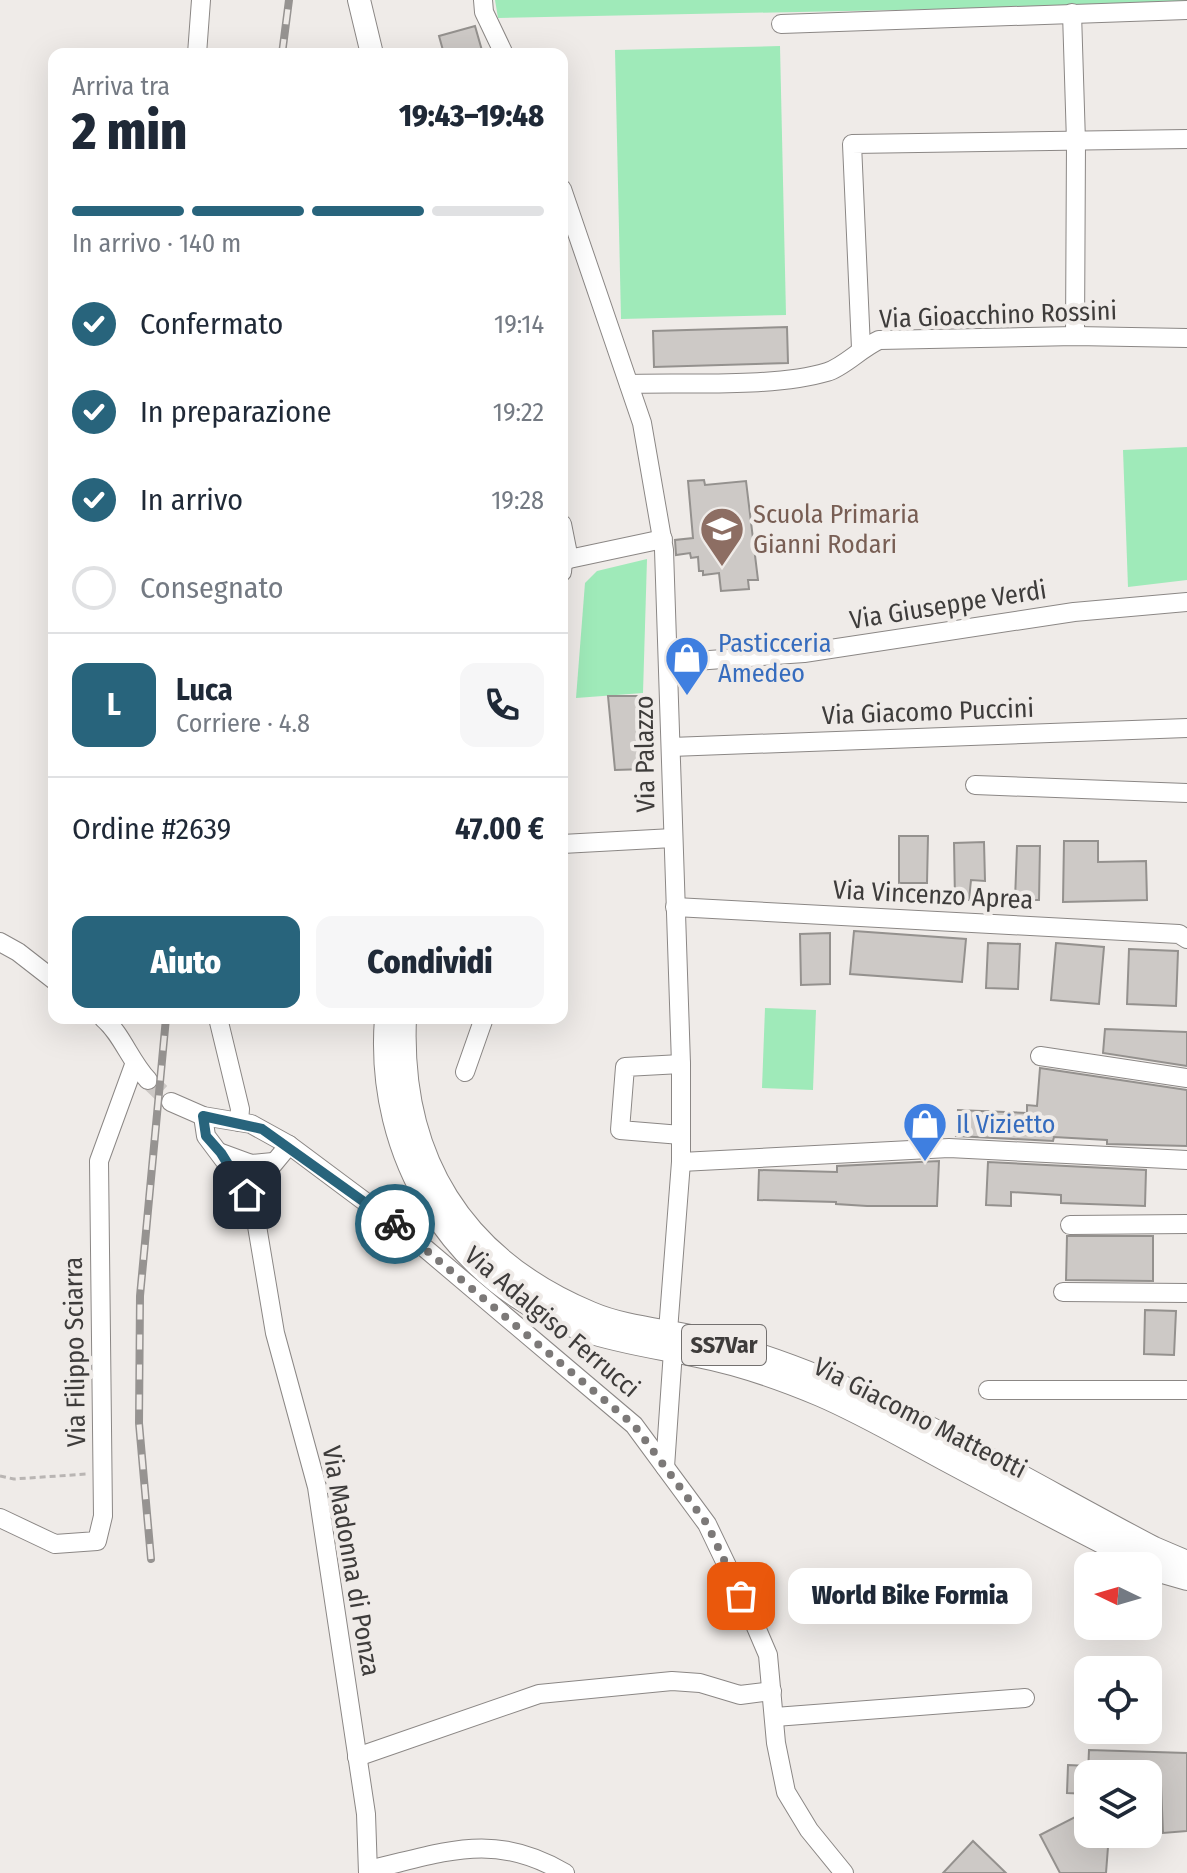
<!DOCTYPE html>
<html lang="it">
<meta charset="utf-8">
<style>
:root{--surface:#fff;--page:#f6f6f7;--text:#1f2937;--muted:#747a83;--line:#e0e1e3;--accent:#28647c}
body{margin:0;font-family:"Fira Sans Condensed",sans-serif;background:var(--page);color:var(--text);height:100vh;display:flex;flex-direction:column;font-size:30px;white-space:nowrap}
*{box-sizing:border-box;margin:0}
p{font-size:26px;color:var(--muted)}
.icon{flex:none;width:44px;height:44px;fill:none;stroke:currentColor;stroke-width:2;stroke-linecap:round;stroke-linejoin:round}
.map{position:relative;flex:1;overflow:hidden}
.side{position:absolute;left:48px;top:48px;width:520px;height:976px;display:flex;flex-direction:column;background:var(--surface);border-radius:16px;box-shadow:0 8px 32px #0002}
.side>*{flex:none}
.needle{width:52px;rotate:275deg}
.controls{position:absolute;left:1074px;top:1552px;display:grid;gap:16px}
.controls a{display:grid;place-items:center;width:88px;height:88px;border-radius:16px;background:var(--surface);box-shadow:0 8px 32px #0002;font-size:40px}
.pin{position:absolute;display:grid;place-items:center;width:68px;height:68px;color:#fff;margin:-34px;border-radius:16px;box-shadow:0 4px 12px #0006}
.courier{position:absolute;display:grid;place-items:center;width:80px;height:80px;margin:-40px;border:6px solid #28647c;border-radius:50%;background:#fff;color:#222;box-shadow:0 2px 10px #0007}
.bubble{position:absolute;height:56px;border-radius:16px;background:var(--surface);box-shadow:0 8px 32px #0002;font-size:26px;font-weight:800;line-height:56px;text-align:center}
.overview em{font-style:normal;font-weight:800}
.overview div{display:flex;flex-direction:column-reverse}
.overview{display:flex;align-items:center;justify-content:space-between;height:136px;padding:0 24px}
h1{font-size:52px;font-weight:800;line-height:60px}
.bar{display:grid;grid-template-columns:repeat(4,1fr);gap:12px 8px;align-content:center;height:96px;padding:0 24px}
.bar i{height:10px;border-radius:6px;background:var(--line)}
.bar .current{background:var(--accent)}
.bar p{grid-column:span 4}
.line{display:flex;align-items:center;gap:20px;padding:0 24px;border-top:2px solid var(--line)}
.line div{flex:1}
.round{display:grid;place-items:center;flex:none;width:84px;height:84px;border-radius:16px;background:var(--page)}
ol{padding:0 24px;list-style:none}
li{display:flex;align-items:center;gap:24px;height:88px}
li p{margin-inline-start:auto}
li .icon{padding:8px;border-radius:50%;background:var(--accent);color:#fff;stroke-width:4}
li:last-child{color:var(--muted)}
li i{width:44px;height:44px;border:4px solid var(--line);border-radius:50%}
.button{display:flex;gap:16px;margin-top:auto;padding:16px 24px}
.button a{flex:1;height:92px;border-radius:16px;background:var(--accent);color:#fff;font-size:32px;font-weight:800;line-height:92px;text-align:center}
.button a+a{background:var(--page);color:var(--text)}
.map>svg:first-child{display:block}
.green{fill:#9feab9}
.building{fill:#cdc9c6;stroke:#94918e;stroke-width:2}
.lines{fill:none;stroke-linecap:round;stroke-linejoin:round}
.minor-tunnel{stroke:#ccc8c5;stroke-width:18;stroke-dasharray:18 9;stroke-linecap:butt}
.minor-casing{stroke:#8b8785;stroke-width:20}
.major-casing{stroke:#8b8785;stroke-width:24}
.path{stroke:#b9b5b3;stroke-width:3;stroke-dasharray:6 4;stroke-linecap:butt}
.minor{stroke:#fff;stroke-width:18}
.major{stroke:#fff;stroke-width:22}
.rail-casing{stroke:#969391;stroke-width:8}
.rail{stroke:#efebe8;stroke-width:5;stroke-dasharray:15;stroke-linecap:butt}
.done{stroke:#7c7978;stroke-width:8;stroke-dasharray:0 14.4}
.route{stroke:#28647c;stroke-width:10}
.labels{text-anchor:middle;dominant-baseline:central;stroke-width:8;stroke-linejoin:round;paint-order:stroke}
.shield{fill:#efebe8;stroke:#73706f;stroke-width:2}
.shield-label{font-size:24px;font-weight:bold;fill:#3e3c3b}
.street-label{font-size:26px;fill:#3e3c3b;stroke:#efebe8}
.education-label{font-size:26px;fill:#785e54;stroke:#efebe8;text-anchor:start}
.shop-label{font-size:26px;fill:#366cbe;stroke:#efebe8;text-anchor:start}
</style>
<div class="map">
<svg width="1187" height="1873" viewBox="0 0 1187 1873">
<rect width="100%" height="100%" fill="#efebe8"/>
<!-- green -->
<g class="green">
<polygon points="495,0 1187,0 1187,4 498,18"/>
<polygon points="780,46 786,315 621,319 615,50"/>
<polygon points="1187,447 1187,580 1128,587 1123,450"/>
<polygon points="647,559 643,693 576,698 585,583 597,571"/>
<polygon points="765,1008 816,1010 813,1090 762,1088"/>
</g>
<!-- building -->
<g class="building">
<polygon points="475,26 483,54 444,54 439,36"/>
<polygon points="787,327 788,363 654,367 653,331"/>
<polygon points="704,480 705,485 746,481 758,580 748,580 749,589 721,591 719,573 703,575 703,571 699,571 698,557 691,558 690,553 676,555 675,540 693,538 688,481"/>
<polygon points="608,696 643,696 646,769 615,770"/>
<polygon points="899,836 928,836 927,883 899,883"/>
<polygon points="1064,841 1098,841 1098,862 1146,861 1147,900 1063,902"/>
<polygon points="984,842 985,881 971,880 969,900 955,900 954,843"/>
<polygon points="1017,846 1040,846 1039,900 1015,900"/>
<polygon points="854,931 966,939 962,982 850,974"/>
<polygon points="830,933 830,984 801,985 800,934"/>
<polygon points="988,943 1020,944 1018,989 986,988"/>
<polygon points="1056,943 1104,947 1099,1004 1051,1000"/>
<polygon points="1129,949 1178,951 1176,1006 1127,1004"/>
<polygon points="1105,1029 1187,1032 1187,1066 1103,1053"/>
<polygon points="1040,1068 1187,1090 1187,1146 1107,1144 1107,1140 1054,1137 1053,1141 956,1136 958,1110 1027,1113 1027,1105 1037,1106"/>
<polygon points="939,1161 937,1206 867,1206 836,1204 836,1202 758,1200 759,1170 837,1172 837,1166"/>
<polygon points="988,1162 1146,1170 1145,1206 1061,1203 1061,1195 1011,1192 1011,1206 986,1205"/>
<polygon points="1067,1236 1153,1236 1153,1281 1066,1280"/>
<polygon points="1145,1310 1176,1311 1174,1355 1144,1354"/>
<polygon points="1089,1750 1187,1753 1187,1831 1163,1833 1161,1785 1148,1785 1148,1774 1088,1774"/>
<polygon points="1068,1765 1088,1766 1088,1794 1067,1793"/>
<polygon points="1077,1816 1086,1834 1109,1834 1106,1873 1060,1873 1040,1835"/>
<polygon points="973,1841 1006,1873 943,1873"/>
</g>
<g class="lines">
<!-- minor-tunnel -->
<polyline class="minor-tunnel" points="148,1080 171,1102"/>
<!-- minor casing -->
<g class="minor-casing">
<g id="minor">
<polyline points="483,0 484,12 504,54"/>
<polyline points="1072,13 1076,142 1075,336"/>
<polyline points="781,24 1187,10"/>
<polyline points="197,54 201,0"/>
<polyline points="562,189 642,423 664,550 681,1064 681,1162 668,1331"/>
<polyline points="861,348 852,144 1187,139"/>
<path d="M629,384C686,382 774,388 827,372C844,367 861,348 879,340L1075,336L1187,338"/>
<polyline points="562,524 569,559 563,561 562,572"/>
<polyline points="569,559 663,539"/>
<polyline points="668,663 804,653 1074,612 1187,602"/>
<polyline points="671,747 1187,728"/>
<polyline points="975,785 1187,793"/>
<polyline points="562,844 673,838"/>
<polyline points="675,907 1179,934 1187,939"/>
<polyline points="0,942 18,952 54,980"/>
<path d="M103,1018C122,1034 130,1061 148,1080"/>
<polyline points="218,1018 240,1109 239,1122"/>
<polyline points="1040,1056 1187,1078"/>
<polyline points="465,1072 484,1018"/>
<polyline points="171,1102 203,1116 251,1124 289,1145 407,1233 634,1425 707,1524 753,1620 768,1655 776,1743 786,1792 809,1830 844,1873"/>
<polyline points="203,1116 206,1136 239,1180 255,1214 275,1333 317,1487 366,1814 368,1873"/>
<polyline points="681,1135 620,1130 625,1067 681,1064"/>
<polyline points="221,1153 251,1164 273,1162"/>
<polyline points="681,1162 949,1148 1187,1160"/>
<polyline points="255,1214 265,1174 289,1145"/>
<polyline points="1070,1225 1187,1224"/>
<polyline points="1063,1292 1187,1293"/>
<polyline points="988,1390 1187,1390"/>
<polyline points="665,1467 673,1351"/>
<polyline points="0,1518 55,1544 97,1541 103,1516 99,1161 134,1065"/>
<polyline points="775,1717 1025,1698"/>
<polyline points="357,1757 539,1694 672,1681 700,1683 740,1695 772,1691"/>
<path d="M368,1870C444,1853 492,1830 565,1873"/>
</g>
</g>
<!-- major casing -->
<g class="major-casing">
<g id="major">
<polyline points="359,0 372,54"/>
<path d="M386,1018C375,1156 453,1285 586,1331C622,1343 661,1348 698,1356C739,1364 782,1379 820,1395C862,1413 903,1437 944,1459C1015,1497 1087,1535 1159,1571L1187,1579"/>
<path d="M405,1018C399,1158 462,1259 591,1313C626,1328 668,1330 704,1339C745,1349 785,1363 824,1379C938,1426 1045,1491 1154,1548L1187,1562"/>
</g>
</g>
<!-- path -->
<polyline class="path" points="0,1476 14,1479 87,1474"/>
<!-- minor -->
<use href="#minor" class="minor"/>
<!-- major -->
<use href="#major" class="major"/>
<!-- rail casing -->
<g class="rail-casing">
<g id="rail">
<polyline points="282,54 289,0"/>
<polyline points="151,1559 139,1423 140,1296 166,1018"/>
</g>
</g>
<!-- rail -->
<use href="#rail" class="rail"/>
</g>
<g class="lines">
<!-- done -->
<polyline class="done" points="395,1224 634,1425 707,1524 741,1596"/>
<!-- route -->
<polyline class="route" points="247,1195 221,1153 206,1136 203,1116 262,1129 395,1224"/>
</g>
<!-- icons -->
<defs>
<g id="school-pin" transform="scale(2.3)"><path d="M0 17L-7.5 6A9.5 9.5 0 1 1 7.5 6Z" fill="#8d6e63" stroke="#efebe8"/><path d="M0-5L7-2L0 1L-7-2ZM-4 1L0 2.5L4 1V4Q0 6-4 4Z" fill="#fff"/></g>
<g id="shop-pin" transform="scale(2.3)"><path d="M0 17L-7.5 6A9.5 9.5 0 1 1 7.5 6Z" fill="#3f7fe0" stroke="#efebe8"/><path d="M-5-2.5h2.3a2.7 3.5 0 0 1 5.4 0H5L5.5 6h-11ZM-1.5-2.5h3a1.5 2.3 0 0 0-3 0Z" fill="#fff"/></g>
</defs>
<g fill-rule="evenodd">
<use href="#school-pin" x="722" y="529"/>
<use href="#shop-pin" x="687" y="658"/>
<use href="#shop-pin" x="925" y="1124"/>
</g>
<g class="labels">
<!-- shield labels -->
<rect class="shield" x="682" y="1325" width="84" height="40" rx="6"/>
<g class="shield-label">
<text x="724" y="1345">SS7Var</text>
</g>
<!-- street labels -->
<g class="street-label">
<text transform="translate(998 315) rotate(-2)">Via Gioacchino Rossini</text>
<text transform="translate(948 605) rotate(-9)">Via Giuseppe Verdi</text>
<text transform="translate(928 712) rotate(-2)">Via Giacomo Puccini</text>
<text transform="translate(645 754) rotate(-91)">Via Palazzo</text>
<text transform="translate(933 895) rotate(3)">Via Vincenzo Aprea</text>
<text transform="translate(552 1322) rotate(40)">Via Adalgiso Ferrucci</text>
<text transform="translate(75 1352) rotate(-91)">Via Filippo Sciarra</text>
<text transform="translate(920 1418) rotate(27)">Via Giacomo Matteotti</text>
<text transform="translate(351 1561) rotate(80)">Via Madonna di Ponza</text>
</g>
<!-- education labels -->
<g class="education-label">
<text x="753" y="514">Scuola Primaria<tspan x="753" dy="30">Gianni Rodari</tspan></text>
</g>
<!-- shop labels -->
<g class="shop-label">
<text x="718" y="643">Pasticceria<tspan x="718" dy="30">Amedeo</tspan></text>
<text x="956" y="1124">Il Vizietto</text>
</g>
</g>
</svg>
<div class="controls">
<a><svg class="needle" viewBox="-14 -14 28 28"><path d="M0-13l5 13h-10z" fill="#e53935"/><path d="M0 13l5-13h-10z" fill="#747a83"/></svg></a>
<a><svg class="icon" aria-label="locate" viewBox="0 0 24 24"><circle cx="12" cy="12" r="6"/><path d="M12 2v4M12 18v4M2 12h4M18 12h4"/></svg></a>
<a><svg class="icon" aria-label="layers" viewBox="0 0 24 24"><path d="M12 4l9 5-9 5-9-5zM3 14l9 5 9-5"/></svg></a>
</div>
<div class="pin" style="left:741px;top:1596px;background:#ea580c"><svg class="icon" aria-label="bag" viewBox="0 0 24 24"><path d="M5 8h14l-1 12H6zM9 8a3 3 0 0 1 6 0"/></svg></div>
<div class="pin" style="left:247px;top:1195px;background:#1f2937"><svg class="icon" aria-label="home" viewBox="0 0 24 24"><path d="M3 11l9-7 9 7M6 9v11h12V9"/></svg></div>
<div class="courier" style="left:395px;top:1224px"><svg class="icon" aria-label="bike" viewBox="0 0 24 24"><circle cx="6" cy="16" r="4"/><circle cx="18" cy="16" r="4"/><path d="M6 16l4-8h5l3 8M10 8l3 8H6M13 5h3"/></svg></div>
<div class="bubble" style="left:788px;top:1568px;width:244px">World Bike Formia</div>
<section class="side">
<div class="overview"><div><h1>2 min</h1><p>Arriva tra</p></div><em>19:43–19:48</em></div>
<div class="bar"><i class="current"></i><i class="current"></i><i class="current"></i><i></i><p>In arrivo · 140 m</p></div>
<ol>
<li><svg class="icon" aria-label="check" viewBox="0 0 24 24"><path d="M5 12l5 5 9-10"/></svg>Confermato<p>19:14</p></li>
<li><svg class="icon" aria-label="check" viewBox="0 0 24 24"><path d="M5 12l5 5 9-10"/></svg>In preparazione<p>19:22</p></li>
<li><svg class="icon" aria-label="check" viewBox="0 0 24 24"><path d="M5 12l5 5 9-10"/></svg>In arrivo<p>19:28</p></li>
<li><i></i>Consegnato</li>
</ol>
<div class="line" style="height:144px"><b class="round" style="background:var(--accent);color:#fff">L</b><div><b>Luca</b><p>Corriere · 4.8</p></div><a class="round"><svg class="icon" aria-label="phone" viewBox="0 0 24 24"><path d="M5 4h4l2 5-3 2q2 4 5 5l2-3 5 2v4C11 20 4 13 5 4z"/></svg></a></div>
<div class="line" style="height:104px"><div>Ordine #2639</div><b>47.00 €</b></div>
<div class="button"><a>Aiuto</a><a>Condividi</a></div>
</section>
</div>
